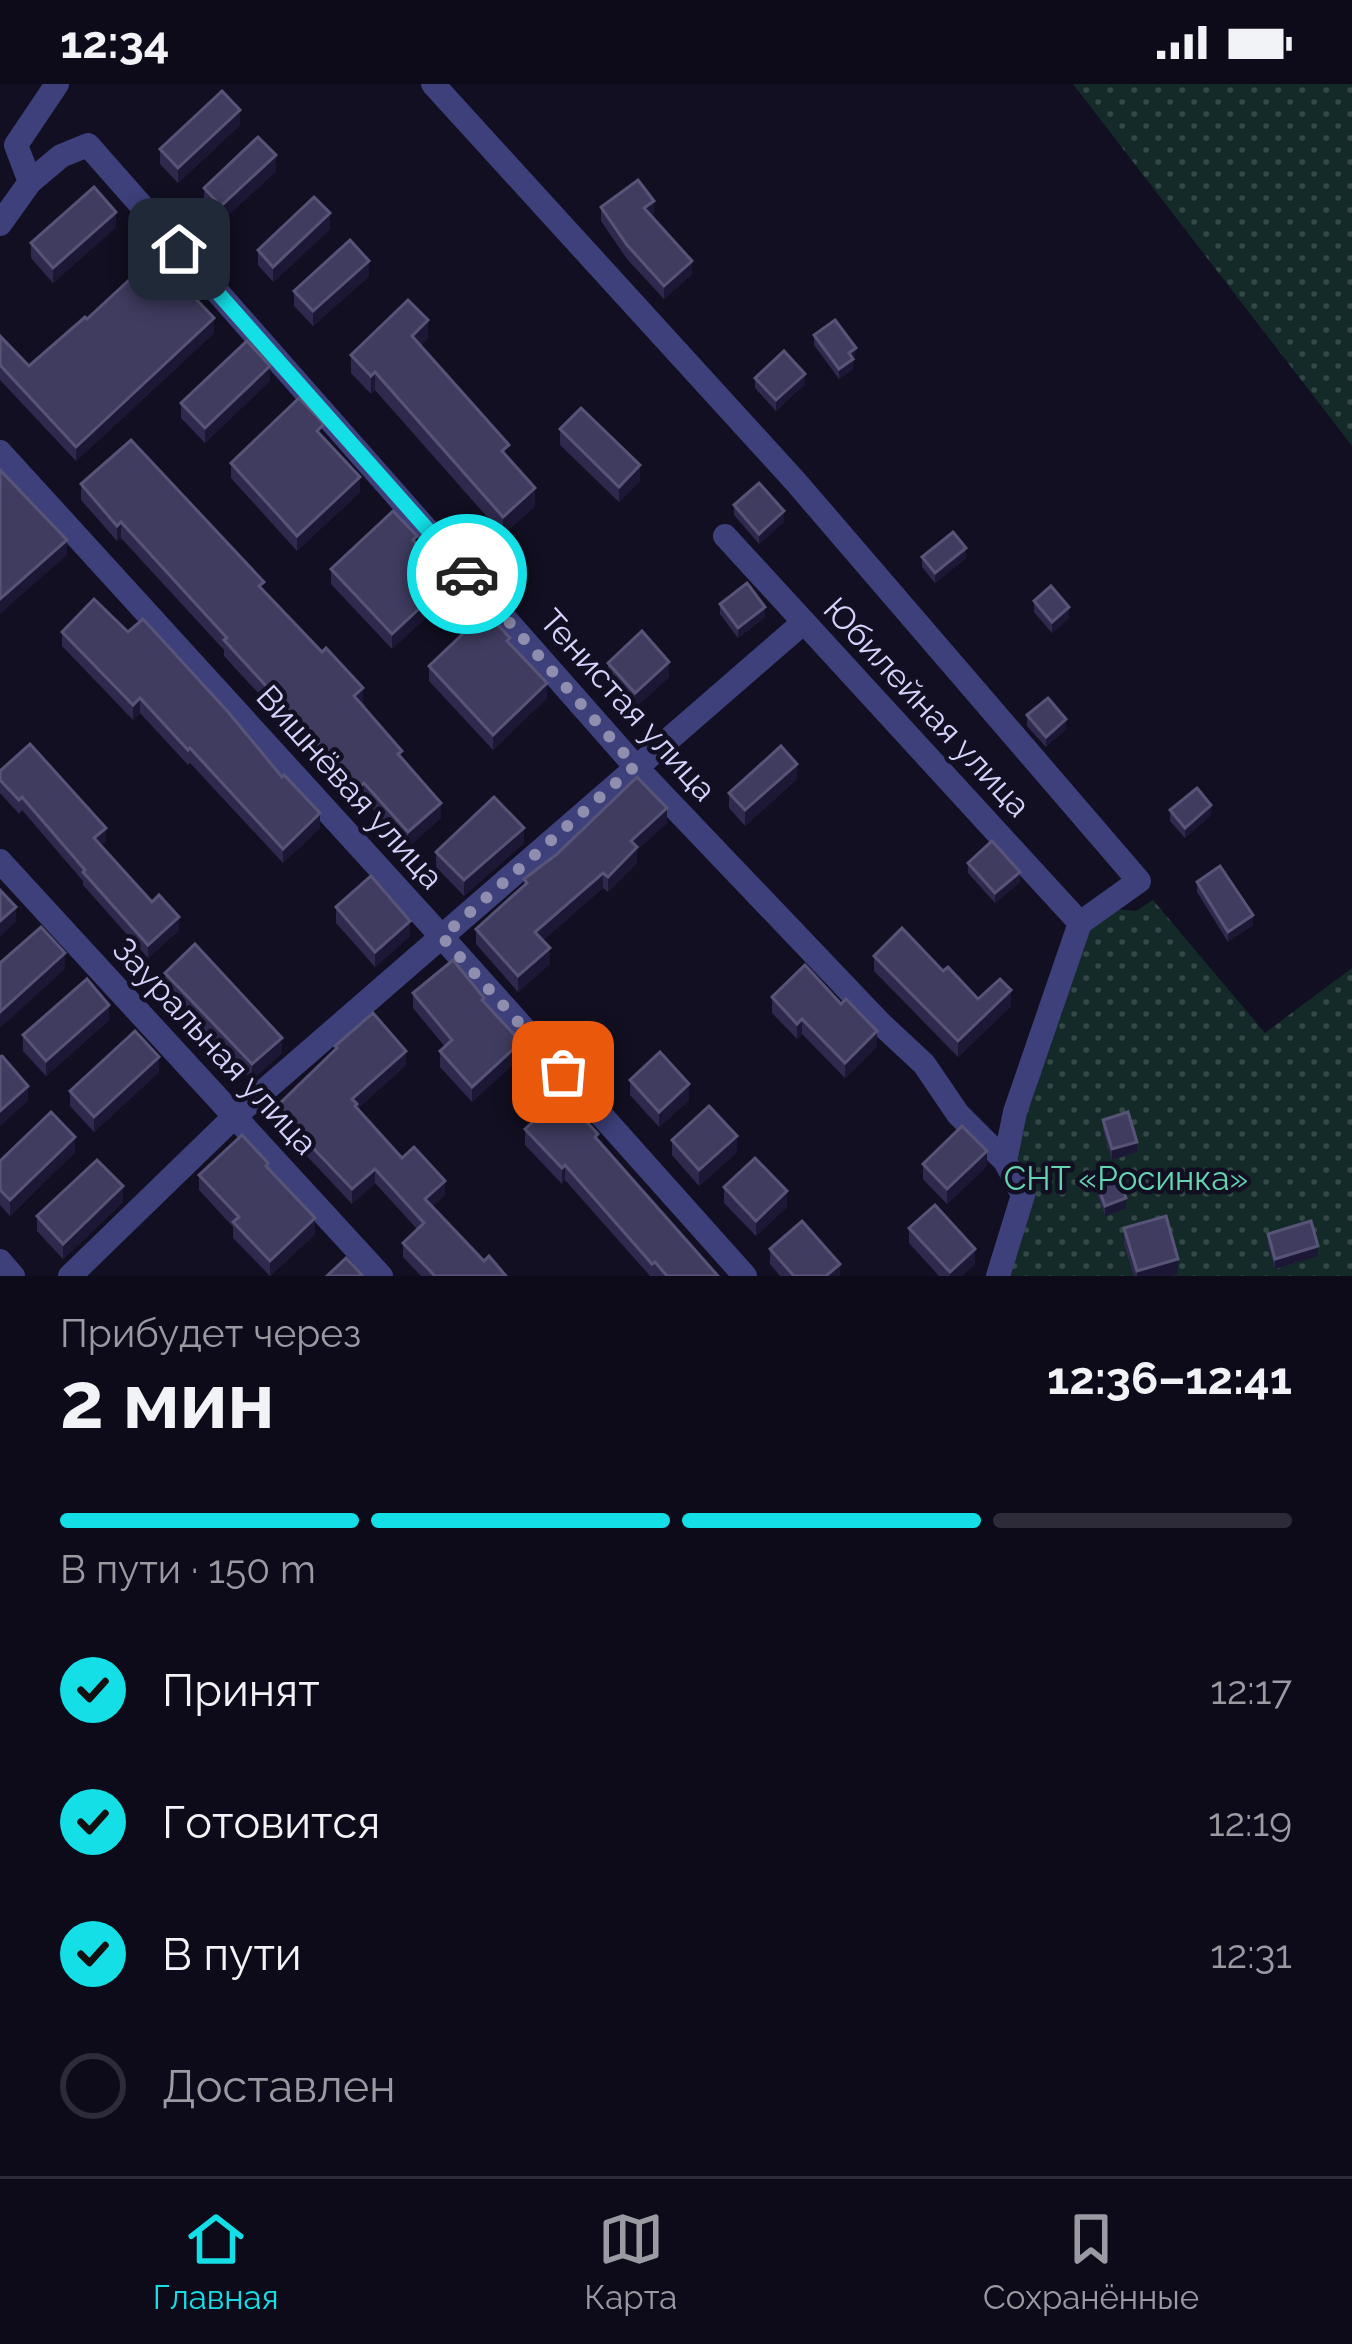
<!DOCTYPE html>
<html lang="ru">
<meta charset="utf-8">
<style>
:root{--surface:#0d0b19;--page:#1b1926;--text:#f1f3f6;--muted:#9a9ba2;--line:#2d2b38;--accent:#14dfe6}
body{margin:0;font-family:Raleway,sans-serif;background:var(--page);color:var(--text);height:100vh;display:flex;flex-direction:column;font-size:45px;white-space:nowrap}
*{box-sizing:border-box;margin:0}
p{font-size:39px;color:var(--muted)}
.icon{flex:none;width:66px;height:66px;fill:none;stroke:currentColor;stroke-width:2;stroke-linecap:round;stroke-linejoin:round}
.map{position:relative;height:1192px;overflow:hidden}
.drawer{display:flex;flex-direction:column;background:var(--surface);flex:1}
.drawer>*{flex:none}
.pin{position:absolute;display:grid;place-items:center;width:102px;height:102px;color:#fff;margin:-51px;border-radius:24px;box-shadow:0 6px 18px #0006}
.courier{position:absolute;display:grid;place-items:center;width:120px;height:120px;margin:-60px;border:9px solid #14dfe6;border-radius:50%;background:#fff;color:#222;box-shadow:0 3px 15px #0007}
.overview em{font-style:normal;font-weight:700}
.overview div{display:flex;flex-direction:column-reverse}
.overview{display:flex;align-items:center;justify-content:space-between;height:204px;padding:0 60px}
h1{font-size:78px;font-weight:700;line-height:90px}
.bar{display:grid;grid-template-columns:repeat(4,1fr);gap:18px 12px;align-content:center;height:144px;padding:0 60px}
.bar i{height:15px;border-radius:9px;background:var(--line)}
.bar .active{background:var(--accent)}
.bar p{grid-column:span 4}
ol{padding:0 60px;list-style:none}
li{display:flex;align-items:center;gap:36px;height:132px}
li p{margin-inline-start:auto}
li .icon{padding:12px;border-radius:50%;background:var(--accent);color:#111;stroke-width:4}
li:last-child{color:var(--muted)}
li i{width:66px;height:66px;border:6px solid var(--line);border-radius:50%}
.status{display:flex;justify-content:space-between;align-items:center;height:84px;padding:0 60px;background:var(--surface);direction:ltr}
.status svg{height:33px;fill:currentColor}
.menu{display:flex;justify-content:space-around;align-items:center;height:168px;border-top:3px solid var(--line);background:var(--surface);font-size:33px;color:var(--muted)}
.menu a{display:grid;justify-items:center;gap:6px}
.menu .active{color:var(--accent)}
.map>svg:first-child{display:block}
.grass{fill:url(#grass-dots)}
.lines{fill:none;stroke-linecap:round;stroke-linejoin:round}
.minor{stroke:#3e407c;stroke-width:24}
.wall{fill:#2f2a4d}
.shaded-wall{fill:#1b1734}
.building{fill:#403c60;stroke:#585478;stroke-width:3}
.done{stroke:#908eaf;stroke-width:12;stroke-dasharray:0 21.6}
.route{stroke:#14dfe6;stroke-width:15}
.labels{text-anchor:middle;dominant-baseline:central;stroke-width:9;stroke-linejoin:round;paint-order:stroke}
.street-label{font-size:33px;fill:#d5d3fb;stroke:#110f21}
.park-label{font-size:33px;fill:#65d5b1;stroke:#110f21}
</style>
<div class="status"><b>12:34</b><svg viewBox="0 0 49 12"><path d="M0 12V9h3v3zM5 12V6h3v6zM10 12V3h3v9zM15 12V0h3v12zM26 1h20v11H26zM47 4h2v5h-2z"/></svg></div>
<div class="map">
<svg width="1352" height="1192" viewBox="0 0 1352 1192">
<defs>
<pattern id="grass-dots" width="8" height="8" patternUnits="userSpaceOnUse" patternTransform="scale(3)"><rect width="8" height="8" fill="#132a28"/><path d="M2 2h.1M6 6h.1" fill="none" stroke="#344848" stroke-width="1.8" stroke-linecap="round"/></pattern>
</defs>
<rect width="100%" height="100%" fill="#110f21"/>
<!-- grass -->
<g class="grass">
<polygon points="1073,0 1352,0 1352,362"/>
<polygon points="1153,816 1265,949 1352,884 1352,1192 1003,1192 1030,1098 1011,1075 1083,844 1116,825 1136,827"/>
</g>
<g class="lines">
<!-- minor -->
<g class="minor">
<polyline points="433,0 795,397 1139,797 1080,839 1015,1028 1005,1077"/>
<polyline points="30,98 61,72 88,61 635,682 881,940 924,980 958,1030 1005,1077 1023,1111 998,1192"/>
<polyline points="0,140 30,98 16,61 57,0"/>
<polyline points="0,368 442,853 745,1192"/>
<polyline points="725,452 1080,839"/>
<polyline points="0,777 381,1192"/>
<polyline points="0,1177 13,1192"/>
<polyline points="70,1192 235,1032 804,538"/>
</g>
</g>
<!-- wall -->
<g class="wall">
<polygon points="240,41 178,99 160,80 160,65"/>
<polygon points="276,87 221,138 204,119 204,104"/>
<polygon points="601,123 654,131 652,132 692,190 664,215 627,175 601,137"/>
<polygon points="116,143 53,199 31,174 31,159"/>
<polygon points="330,145 273,198 258,181 258,166"/>
<polygon points="369,192 313,242 294,222 294,207"/>
<polygon points="87,235 214,249 76,377 0,296 0,252 29,282"/>
<polygon points="814,251 856,275 853,277 853,285 839,295 814,261"/>
<polygon points="428,254 420,262 509,375 535,422 503,451 375,306 371,310 351,289 351,271"/>
<polygon points="755,294 805,300 776,327 755,304"/>
<polygon points="270,297 205,359 181,334 181,319"/>
<polygon points="560,345 640,397 619,418 560,361"/>
<polygon points="324,355 360,408 297,467 231,394 231,379"/>
<polygon points="81,400 264,507 363,619 441,734 408,763 364,715 356,721 320,680 320,676 224,572 224,566 121,454 117,457 81,416"/>
<polygon points="734,421 784,438 759,460 734,431"/>
<polygon points="417,460 450,511 392,565 331,500 331,485"/>
<polygon points="922,473 966,474 935,499 922,483"/>
<polygon points="1034,517 1069,534 1052,549 1034,528"/>
<polygon points="720,520 765,533 738,554 720,530"/>
<polygon points="62,548 282,693 320,744 283,779 190,679 188,681 140,629 133,636 62,562"/>
<polygon points="510,560 547,614 493,666 429,597 429,582"/>
<polygon points="608,579 669,593 635,624 608,594"/>
<polygon points="1027,631 1066,645 1046,663 1027,642"/>
<polygon points="0,687 106,757 100,762 179,846 148,874 83,801 83,797 22,726 19,730 0,709"/>
<polygon points="797,695 745,742 729,724 729,709"/>
<polygon points="1170,726 1211,731 1185,754 1170,737"/>
<polygon points="667,739 637,766 637,779 608,808 603,804 543,856 550,880 518,908 476,860 476,845 524,802 524,795"/>
<polygon points="524,759 464,812 436,783 436,768"/>
<polygon points="968,779 1020,798 995,819 968,789"/>
<polygon points="1197,798 1253,841 1228,858 1197,808"/>
<polygon points="336,823 410,852 375,883 336,839"/>
<polygon points="874,872 943,887 978,915 1011,922 958,973 874,887"/>
<polygon points="165,889 282,969 252,996 165,905"/>
<polygon points="413,909 484,918 521,973 472,1018 440,983 440,967 445,963 413,924"/>
<polygon points="772,913 877,962 845,994 802,950 797,955 772,929"/>
<polygon points="109,936 46,992 23,967 23,951"/>
<polygon points="335,962 406,981 357,1025 402,1074 445,1111 432,1123 484,1177 506,1192 421,1192 403,1173 403,1159 417,1145 375,1099 352,1120 275,1038 275,1024 335,966"/>
<polygon points="159,988 94,1048 70,1022 70,1007"/>
<polygon points="630,996 689,1016 659,1043 630,1011"/>
<polygon points="1103,1036 1137,1068 1112,1076 1103,1046"/>
<polygon points="525,1045 598,1057 718,1192 650,1192 565,1096 562,1100 525,1061"/>
<polygon points="672,1056 737,1068 699,1102 672,1071"/>
<polygon points="75,1068 10,1132 0,1121 0,1077"/>
<polygon points="923,1080 987,1082 947,1120 923,1095"/>
<polygon points="268,1084 315,1150 270,1192 233,1154 233,1143 199,1106 199,1091"/>
<polygon points="1096,1097 1126,1125 1105,1132 1096,1107"/>
<polygon points="724,1103 787,1123 756,1152 724,1119"/>
<polygon points="123,1118 63,1175 37,1147 37,1132"/>
<polygon points="909,1144 975,1180 962,1192 939,1192 909,1159"/>
<polygon points="1124,1144 1178,1190 1172,1192 1134,1192 1124,1160"/>
<polygon points="1268,1150 1318,1172 1275,1185 1268,1160"/>
<polygon points="770,1165 840,1192 780,1192 770,1180"/>
</g>
<!-- shaded-wall -->
<g class="shaded-wall">
<polygon points="240,26 240,41 178,99 178,84"/>
<polygon points="276,71 276,87 221,138 221,122"/>
<polygon points="654,117 654,131 644,138 644,124"/>
<polygon points="116,128 116,143 53,199 53,184"/>
<polygon points="330,129 330,145 273,198 273,183"/>
<polygon points="369,177 369,192 313,242 313,227"/>
<polygon points="692,177 692,190 664,215 664,202"/>
<polygon points="214,234 214,249 76,377 76,363"/>
<polygon points="428,236 428,254 412,270 412,252"/>
<polygon points="856,264 853,285 839,295 839,285 849,269"/>
<polygon points="270,282 270,297 205,359 205,344"/>
<polygon points="375,288 375,306 371,310 371,292"/>
<polygon points="805,290 805,300 776,327 776,316"/>
<polygon points="640,381 640,397 619,418 619,403"/>
<polygon points="360,393 360,408 297,467 297,452"/>
<polygon points="535,404 535,422 503,451 503,433"/>
<polygon points="784,427 784,438 759,460 759,450"/>
<polygon points="121,438 121,454 117,457 117,442"/>
<polygon points="67,456 67,471 0,530 0,515"/>
<polygon points="966,464 966,474 935,499 935,489"/>
<polygon points="450,496 450,511 392,565 392,550"/>
<polygon points="765,523 765,533 738,554 738,544"/>
<polygon points="1069,523 1069,534 1052,549 1052,538"/>
<polygon points="669,578 669,593 635,624 635,609"/>
<polygon points="547,599 547,614 493,666 493,651"/>
<polygon points="363,604 363,619 354,627 354,612"/>
<polygon points="140,614 140,629 133,636 133,621"/>
<polygon points="1066,635 1066,645 1046,663 1046,653"/>
<polygon points="797,680 797,695 745,742 745,726"/>
<polygon points="364,699 364,715 356,721 356,706"/>
<polygon points="441,719 441,734 408,763 408,748"/>
<polygon points="1211,721 1211,731 1185,754 1185,744"/>
<polygon points="667,724 667,739 637,766 637,779 608,808 608,793 631,757"/>
<polygon points="320,729 320,744 283,779 283,765"/>
<polygon points="106,744 106,757 94,768 94,754"/>
<polygon points="524,744 524,759 464,812 464,796"/>
<polygon points="1020,788 1020,798 995,819 995,809"/>
<polygon points="603,789 603,804 535,863 535,848"/>
<polygon points="16,823 16,838 0,853 0,837"/>
<polygon points="1253,831 1253,841 1228,858 1228,848"/>
<polygon points="179,833 179,846 148,874 148,861"/>
<polygon points="410,837 410,852 375,883 375,868"/>
<polygon points="550,864 550,880 518,908 518,892"/>
<polygon points="65,869 65,885 0,944 0,928"/>
<polygon points="1011,906 1011,922 958,973 958,957"/>
<polygon points="109,921 109,936 46,992 46,977"/>
<polygon points="802,935 802,950 797,955 797,940"/>
<polygon points="877,947 877,962 845,994 845,979"/>
<polygon points="282,954 282,969 252,996 252,980"/>
<polygon points="521,958 521,973 472,1018 472,1003"/>
<polygon points="406,967 406,981 357,1025 352,1015"/>
<polygon points="159,973 159,988 94,1048 94,1033"/>
<polygon points="689,1000 689,1016 659,1043 659,1028"/>
<polygon points="28,1002 28,1017 0,1042 0,1027"/>
<polygon points="737,1052 737,1068 699,1102 699,1086"/>
<polygon points="75,1053 75,1068 10,1132 10,1116"/>
<polygon points="1137,1058 1137,1068 1112,1076 1112,1065"/>
<polygon points="987,1067 987,1082 947,1120 947,1105"/>
<polygon points="565,1081 565,1096 562,1100 562,1084"/>
<polygon points="375,1085 375,1099 352,1120 352,1105"/>
<polygon points="445,1097 445,1111 425,1130 425,1115"/>
<polygon points="123,1102 123,1118 63,1175 63,1160"/>
<polygon points="787,1107 787,1123 756,1152 756,1137"/>
<polygon points="1126,1114 1126,1125 1105,1132 1105,1122"/>
<polygon points="315,1134 315,1150 270,1192 270,1177"/>
<polygon points="1318,1162 1318,1172 1275,1185 1275,1175"/>
<polygon points="975,1165 975,1180 962,1192 950,1192 950,1188"/>
<polygon points="1178,1175 1178,1190 1172,1192 1137,1192 1137,1187"/>
<polygon points="840,1180 840,1192 826,1192"/>
</g>
<!-- building -->
<g class="building">
<polygon points="222,7 240,26 178,84 160,65"/>
<polygon points="258,53 276,71 221,122 204,104"/>
<polygon points="638,96 654,117 644,124 692,177 664,202 627,161 601,123"/>
<polygon points="94,103 116,128 53,184 31,159"/>
<polygon points="314,113 330,129 273,183 258,166"/>
<polygon points="350,156 369,177 313,227 294,207"/>
<polygon points="155,172 214,234 76,363 0,281 0,252 29,282 85,233 87,235"/>
<polygon points="408,216 428,236 412,252 509,361 502,367 535,404 503,433 375,288 371,292 351,271"/>
<polygon points="835,236 856,264 849,269 853,275 839,285 814,251"/>
<polygon points="247,257 270,282 205,344 181,319"/>
<polygon points="784,267 805,290 776,316 755,294"/>
<polygon points="299,314 324,340 317,347 360,393 297,452 231,379"/>
<polygon points="581,324 640,381 619,403 560,345"/>
<polygon points="131,356 264,498 259,502 322,568 326,564 363,604 354,612 402,667 398,670 441,719 408,748 364,699 356,706 320,664 322,663 224,556 227,554 121,438 117,442 81,400"/>
<polygon points="0,386 67,456 0,515"/>
<polygon points="759,399 784,427 759,450 734,421"/>
<polygon points="393,427 417,452 413,456 450,496 392,550 331,485"/>
<polygon points="953,448 966,464 935,489 922,473"/>
<polygon points="747,499 765,523 738,544 720,520"/>
<polygon points="1051,502 1069,523 1052,538 1034,517"/>
<polygon points="94,515 128,548 143,535 229,629 282,693 284,691 320,729 283,765 190,664 188,666 140,614 133,621 62,548"/>
<polygon points="486,528 510,554 507,557 547,599 493,651 429,582"/>
<polygon points="642,547 669,578 635,609 608,579"/>
<polygon points="1048,614 1066,635 1046,653 1027,631"/>
<polygon points="30,660 106,744 94,754 152,818 159,811 179,833 148,861 83,788 85,786 22,713 19,716 0,696 0,687"/>
<polygon points="781,662 797,680 745,726 729,709"/>
<polygon points="637,693 667,724 631,757 637,763 608,793 603,789 535,848 550,864 518,892 476,845 527,799 524,795 557,770"/>
<polygon points="1197,704 1211,721 1185,744 1170,726"/>
<polygon points="494,713 524,744 464,796 436,768"/>
<polygon points="992,757 1020,788 995,809 968,779"/>
<polygon points="1220,782 1253,831 1228,848 1197,798"/>
<polygon points="371,792 410,837 375,868 336,823"/>
<polygon points="0,806 16,823 0,837"/>
<polygon points="41,843 65,869 0,928 0,879"/>
<polygon points="902,844 943,887 948,883 978,915 1000,895 1011,906 958,957 874,872"/>
<polygon points="195,860 282,954 252,980 165,889"/>
<polygon points="453,876 484,914 482,916 521,958 472,1003 440,967 452,956 413,909"/>
<polygon points="805,881 841,920 846,915 877,947 845,979 802,935 797,940 772,913"/>
<polygon points="87,895 109,921 46,977 23,951"/>
<polygon points="373,929 406,967 352,1015 357,1020 355,1022 402,1074 414,1063 445,1097 425,1115 484,1177 489,1172 506,1192 435,1192 403,1159 424,1139 375,1085 352,1105 275,1024 337,964 335,962"/>
<polygon points="135,947 159,973 94,1033 70,1007"/>
<polygon points="660,968 689,1000 659,1028 630,996"/>
<polygon points="2,972 28,1002 0,1027 0,973"/>
<polygon points="562,1011 598,1050 595,1053 718,1192 667,1192 655,1178 652,1180 565,1081 562,1084 525,1045"/>
<polygon points="709,1022 737,1052 699,1086 672,1056"/>
<polygon points="51,1028 75,1053 10,1116 0,1106 0,1077"/>
<polygon points="1128,1028 1137,1058 1112,1065 1103,1036"/>
<polygon points="962,1042 987,1067 947,1105 923,1080"/>
<polygon points="242,1051 268,1079 266,1082 315,1134 270,1177 233,1138 239,1133 199,1091"/>
<polygon points="755,1074 787,1107 756,1137 724,1103"/>
<polygon points="97,1076 123,1102 63,1160 37,1132"/>
<polygon points="1117,1090 1126,1114 1105,1122 1096,1097"/>
<polygon points="935,1121 975,1165 950,1188 909,1144"/>
<polygon points="1166,1132 1178,1175 1137,1187 1124,1144"/>
<polygon points="802,1137 840,1180 826,1192 794,1192 770,1165"/>
<polygon points="1311,1137 1318,1162 1275,1175 1268,1150"/>
<polygon points="346,1174 363,1192 327,1192"/>
</g>
<g class="lines">
<!-- done -->
<polyline class="done" points="467,490 635,682 442,853 563,988"/>
<!-- route -->
<polyline class="route" points="179,165 467,490"/>
</g>
<g class="labels">
<!-- street labels -->
<g class="street-label">
<text transform="translate(628 621) rotate(48)">Тенистая улица</text>
<text transform="translate(927 623) rotate(47)">Юбилейная улица</text>
<text transform="translate(350 703) rotate(48)">Вишнёвая улица</text>
<text transform="translate(215 962) rotate(47)">Зауральная улица</text>
</g>
<!-- park labels -->
<g class="park-label">
<text x="1126" y="1094">СНТ «Росинка»</text>
</g>
</g>
</svg>
<div class="pin" style="left:563px;top:988px;background:#ea580c"><svg class="icon" aria-label="bag" viewBox="0 0 24 24"><path d="M5 8h14l-1 12H6zM9 8a3 3 0 0 1 6 0"/></svg></div>
<div class="pin" style="left:179px;top:165px;background:#1f2937"><svg class="icon" aria-label="home" viewBox="0 0 24 24"><path d="M3 11l9-7 9 7M6 9v11h12V9"/></svg></div>
<div class="courier" style="left:467px;top:490px"><svg class="icon" aria-label="car" viewBox="0 0 24 24"><path d="M5 17H2v-5l4-1 3-4h7l3 4 3 1v5h-3M9 17h6M6 11h13"/><circle cx="7" cy="17" r="2"/><circle cx="17" cy="17" r="2"/></svg></div>
</div>
<section class="drawer">
<div class="overview"><div><h1>2 мин</h1><p>Прибудет через</p></div><em>12:36–12:41</em></div>
<div class="bar"><i class="active"></i><i class="active"></i><i class="active"></i><i></i><p>В пути · 150 m</p></div>
<ol>
<li><svg class="icon" aria-label="check" viewBox="0 0 24 24"><path d="M5 12l5 5 9-10"/></svg>Принят<p>12:17</p></li>
<li><svg class="icon" aria-label="check" viewBox="0 0 24 24"><path d="M5 12l5 5 9-10"/></svg>Готовится<p>12:19</p></li>
<li><svg class="icon" aria-label="check" viewBox="0 0 24 24"><path d="M5 12l5 5 9-10"/></svg>В пути<p>12:31</p></li>
<li><i></i>Доставлен</li>
</ol>
</section>
<nav class="menu">
<a class="active"><svg class="icon" aria-label="home" viewBox="0 0 24 24"><path d="M3 11l9-7 9 7M6 9v11h12V9"/></svg>Главная</a>
<a><svg class="icon" aria-label="map" viewBox="0 0 24 24"><path d="M3 6l6-2 6 2 6-2v14l-6 2-6-2-6 2zM9 4v14M15 6v14"/></svg>Карта</a>
<a><svg class="icon" aria-label="saved" viewBox="0 0 24 24"><path d="M7 4h10v16l-5-4-5 4z"/></svg>Сохранённые</a>
</nav>
